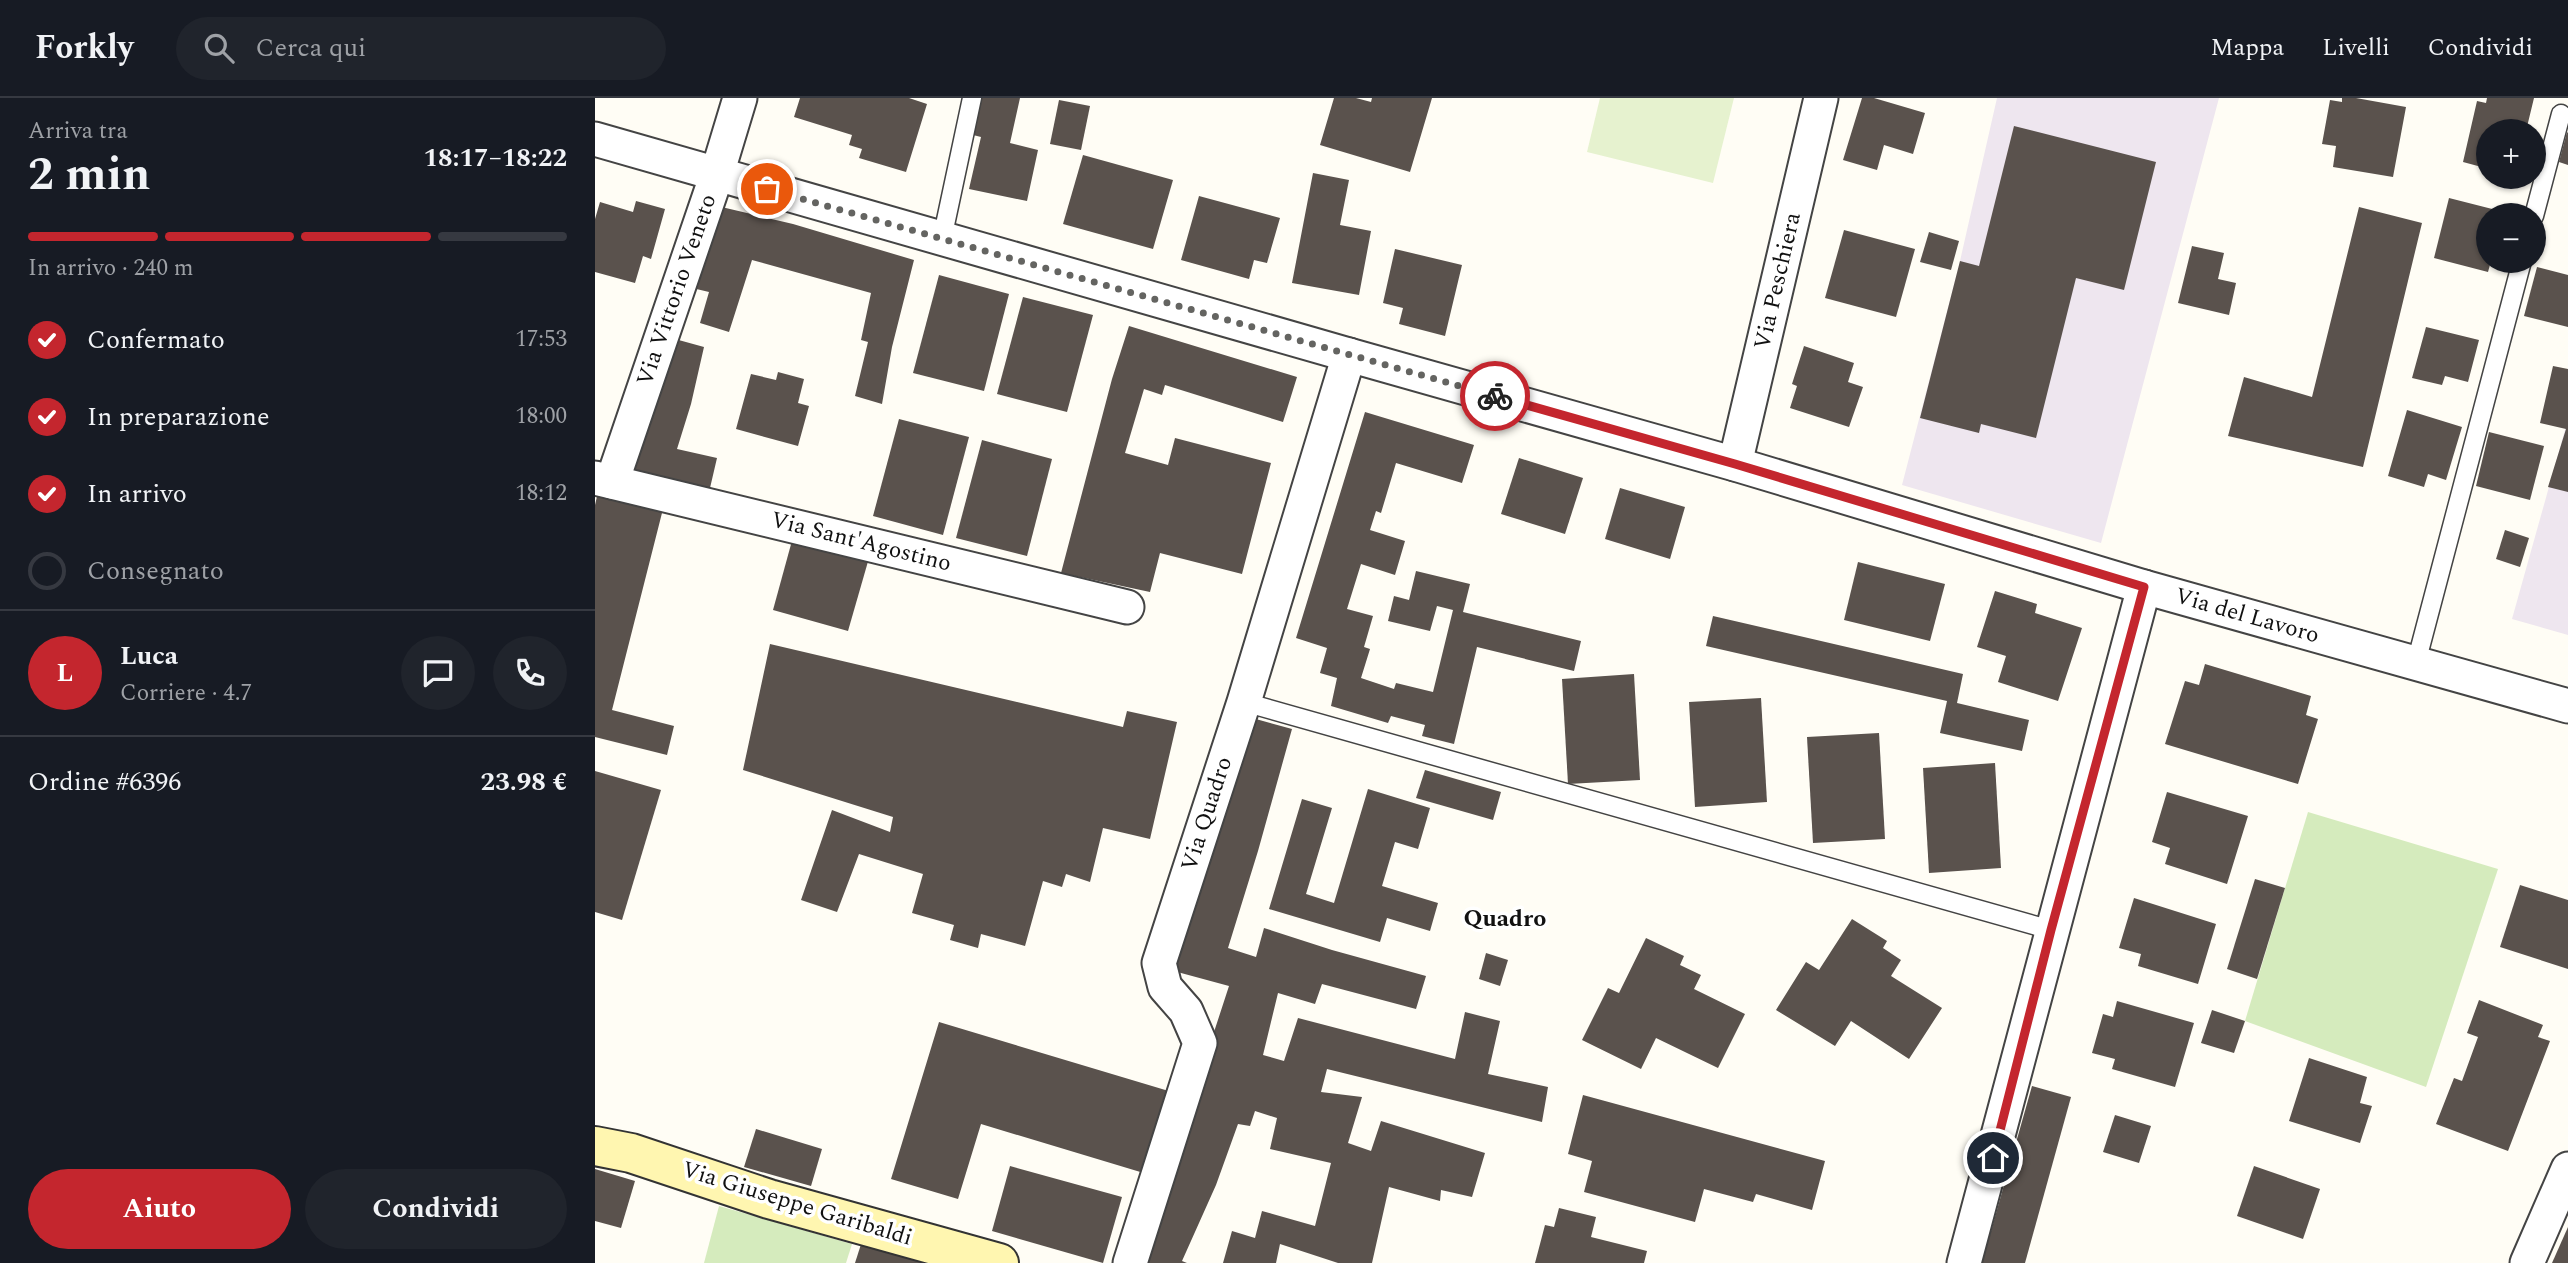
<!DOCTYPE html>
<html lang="it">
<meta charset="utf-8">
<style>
:root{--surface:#171b24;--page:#20242c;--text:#f1f3f6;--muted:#9ea1a6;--line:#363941;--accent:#c4262e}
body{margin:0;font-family:Spectral,serif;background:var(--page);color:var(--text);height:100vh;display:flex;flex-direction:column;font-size:26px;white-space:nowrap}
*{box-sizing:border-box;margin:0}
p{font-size:23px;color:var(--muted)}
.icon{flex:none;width:38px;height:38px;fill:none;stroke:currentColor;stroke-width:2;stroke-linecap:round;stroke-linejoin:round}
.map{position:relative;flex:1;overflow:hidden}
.sheet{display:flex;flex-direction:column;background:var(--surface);width:595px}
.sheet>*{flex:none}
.fabs{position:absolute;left:1881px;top:21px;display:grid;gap:14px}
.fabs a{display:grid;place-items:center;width:70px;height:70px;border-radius:50%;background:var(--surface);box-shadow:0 2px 5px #0004;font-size:35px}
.pin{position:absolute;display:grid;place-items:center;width:60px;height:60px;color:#fff;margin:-30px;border:4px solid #fff;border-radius:50%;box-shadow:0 2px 7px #0007}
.courier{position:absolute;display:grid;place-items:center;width:70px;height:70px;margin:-35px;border:5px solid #c4262e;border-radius:50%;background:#fff;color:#222;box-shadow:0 2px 9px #0007}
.summary em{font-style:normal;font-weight:700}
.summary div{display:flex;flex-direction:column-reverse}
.summary{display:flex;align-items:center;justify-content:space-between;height:119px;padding:0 28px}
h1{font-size:46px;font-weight:700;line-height:52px}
.bar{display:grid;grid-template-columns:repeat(4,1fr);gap:10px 7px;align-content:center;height:84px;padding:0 28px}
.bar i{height:9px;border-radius:5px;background:var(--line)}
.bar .selected{background:var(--accent)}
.bar p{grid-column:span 4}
.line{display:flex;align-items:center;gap:18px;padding:0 28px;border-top:2px solid var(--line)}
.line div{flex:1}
.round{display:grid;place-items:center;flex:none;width:74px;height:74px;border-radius:37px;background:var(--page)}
ol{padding:0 28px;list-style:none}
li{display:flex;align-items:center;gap:21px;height:77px}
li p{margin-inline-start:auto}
li .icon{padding:7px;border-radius:50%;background:var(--accent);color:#fff;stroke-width:4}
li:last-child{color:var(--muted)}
li i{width:38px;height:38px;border:4px solid var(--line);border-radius:50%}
.button{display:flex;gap:14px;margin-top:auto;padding:14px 28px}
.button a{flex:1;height:80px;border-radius:42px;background:var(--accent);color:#fff;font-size:28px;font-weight:700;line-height:80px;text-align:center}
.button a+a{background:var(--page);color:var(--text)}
header{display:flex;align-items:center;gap:42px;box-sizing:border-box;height:98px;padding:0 35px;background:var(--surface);border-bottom:2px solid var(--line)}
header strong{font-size:33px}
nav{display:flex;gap:38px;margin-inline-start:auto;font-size:24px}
.search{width:490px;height:63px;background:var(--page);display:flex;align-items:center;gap:18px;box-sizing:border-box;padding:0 24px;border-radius:38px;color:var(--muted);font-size:26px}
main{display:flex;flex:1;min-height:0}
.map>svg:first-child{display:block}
.industrial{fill:#eee6ef}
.green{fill:#d5ebbd}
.pitch{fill:#e6f2cf}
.building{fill:#5a524d}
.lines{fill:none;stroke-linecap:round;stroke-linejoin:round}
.lane-casing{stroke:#444;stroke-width:21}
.street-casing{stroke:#444;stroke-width:37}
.secondary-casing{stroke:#333;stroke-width:42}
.lane{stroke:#fff;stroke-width:18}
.street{stroke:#fff;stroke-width:33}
.secondary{stroke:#fff6b0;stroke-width:38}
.done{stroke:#646461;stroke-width:7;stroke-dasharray:0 12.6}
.route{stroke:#c4262e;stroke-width:9}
.labels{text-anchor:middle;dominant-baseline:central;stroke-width:7;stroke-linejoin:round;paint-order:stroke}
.street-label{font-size:23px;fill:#111;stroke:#fff}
.neighbourhood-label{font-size:24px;font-weight:bold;fill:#111;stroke:#fff}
</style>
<header>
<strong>Forkly</strong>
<div class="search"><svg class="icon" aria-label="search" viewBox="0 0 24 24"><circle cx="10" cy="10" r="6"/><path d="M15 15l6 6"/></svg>Cerca qui</div>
<nav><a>Mappa</a><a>Livelli</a><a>Condividi</a></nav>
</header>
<main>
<section class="sheet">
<div class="summary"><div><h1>2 min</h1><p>Arriva tra</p></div><em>18:17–18:22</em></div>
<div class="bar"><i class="selected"></i><i class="selected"></i><i class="selected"></i><i></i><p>In arrivo · 240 m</p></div>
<ol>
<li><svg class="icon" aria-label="check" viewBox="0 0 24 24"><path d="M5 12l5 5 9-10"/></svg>Confermato<p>17:53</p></li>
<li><svg class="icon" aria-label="check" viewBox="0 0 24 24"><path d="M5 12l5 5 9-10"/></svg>In preparazione<p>18:00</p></li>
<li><svg class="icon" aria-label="check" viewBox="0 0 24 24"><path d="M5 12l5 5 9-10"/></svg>In arrivo<p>18:12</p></li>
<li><i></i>Consegnato</li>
</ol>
<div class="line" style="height:126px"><b class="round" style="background:var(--accent);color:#fff">L</b><div><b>Luca</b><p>Corriere · 4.7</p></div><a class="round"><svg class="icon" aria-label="chat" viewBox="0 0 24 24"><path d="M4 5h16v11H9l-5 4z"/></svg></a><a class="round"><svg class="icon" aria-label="phone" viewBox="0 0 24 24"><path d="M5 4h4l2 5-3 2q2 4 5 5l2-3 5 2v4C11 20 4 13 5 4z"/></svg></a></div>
<div class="line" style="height:91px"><div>Ordine #6396</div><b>23.98 €</b></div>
<div class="button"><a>Aiuto</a><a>Condividi</a></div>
</section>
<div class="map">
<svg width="1973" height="1165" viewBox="0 0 1973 1165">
<rect width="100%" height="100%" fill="#fffdf5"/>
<!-- industrial -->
<g class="industrial">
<polygon points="1402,0 1624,0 1506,445 1307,387 1365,163"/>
<polygon points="1973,321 1973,537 1917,521"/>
</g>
<!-- green -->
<g class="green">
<polygon points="1713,714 1903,771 1831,989 1650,923"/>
<polygon points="124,1108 257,1146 251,1165 109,1165"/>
</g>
<!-- pitch -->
<polygon class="pitch" points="1005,0 1139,0 1118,85 992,54"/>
<!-- building -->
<g class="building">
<polygon points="205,0 314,0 332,6 311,74 264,60 267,51 254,47 257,37 199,19"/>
<polygon points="386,0 425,0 415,45 443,52 432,103 374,91 386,39 378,37"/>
<polygon points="739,0 761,0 776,4 777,0 837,0 815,74 725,47"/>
<polygon points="1267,0 1279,0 1330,15 1318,56 1289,47 1282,72 1248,62"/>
<polygon points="1747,0 1761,0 1811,9 1798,79 1738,69 1741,48 1727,46 1735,2 1747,4"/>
<polygon points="1892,0 1939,0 1931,33 1894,33 1894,71 1868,64 1882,3 1891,5"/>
<polygon points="464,2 495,8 486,52 455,46"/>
<polygon points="1419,28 1561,64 1529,192 1481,180 1441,340 1386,326 1384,335 1325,320 1365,163 1384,168"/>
<polygon points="1972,34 1973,35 1973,67 1964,64"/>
<polygon points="488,57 578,82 558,151 468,126"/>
<polygon points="718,75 754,82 745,127 776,133 764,197 697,185"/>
<polygon points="604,98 685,120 672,165 659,162 654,181 586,162"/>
<polygon points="1854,100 1909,114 1908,117 1894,117 1894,163 1896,163 1893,174 1839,160"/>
<polygon points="41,103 70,111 56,161 48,158 40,185 0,174 0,121 5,104 38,114"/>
<polygon points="118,107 198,126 319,162 297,249 287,306 260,298 273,244 266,242 276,195 157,162 134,234 105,225 114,194 93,189"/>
<polygon points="1764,109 1827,125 1768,369 1633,338 1649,279 1717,299"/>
<polygon points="1249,132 1320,151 1301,219 1230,200"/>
<polygon points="1334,134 1364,143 1356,172 1325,164"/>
<polygon points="1597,148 1629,155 1623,181 1641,185 1634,217 1583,205"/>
<polygon points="800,151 867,167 850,238 804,226 808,210 788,205"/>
<polygon points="1942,169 1973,177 1973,229 1929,218"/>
<polygon points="344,177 414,196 389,293 318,275"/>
<polygon points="428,199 498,217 472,314 402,296"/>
<polygon points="534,228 702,279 688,324 570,287 567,297 549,291 530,355 573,367 580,340 676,365 647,476 565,455 555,494 466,475 517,281"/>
<polygon points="1831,229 1884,242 1873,284 1850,278 1847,287 1817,280"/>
<polygon points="80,241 109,249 96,306 82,351 122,360 115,390 40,373 47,343"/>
<polygon points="1209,248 1259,265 1253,284 1268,289 1254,329 1195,310 1202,288 1197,286"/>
<polygon points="1958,268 1973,271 1973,394 1953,389 1971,331 1945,325"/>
<polygon points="183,274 209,281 203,305 214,308 203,348 141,331 156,276 181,282"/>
<polygon points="1812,312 1867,329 1851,382 1833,376 1829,389 1793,378"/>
<polygon points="770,314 879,347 867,385 801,365 786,415 781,413 775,432 810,443 800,477 766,466 752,511 778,518 769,549 775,551 766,580 799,591 801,585 838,594 858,512 842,508 835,533 793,523 799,498 814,502 821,473 875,486 868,514 986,543 979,573 882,549 859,646 827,638 830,627 796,618 793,625 736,608 742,580 725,575 732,550 701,540"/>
<polygon points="304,321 374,339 348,437 278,418"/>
<polygon points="1894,334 1949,348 1935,402 1881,388"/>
<polygon points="387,342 457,361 432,458 361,440"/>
<polygon points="924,360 988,380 970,436 906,416"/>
<polygon points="1025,390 1090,409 1075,461 1010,441"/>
<polygon points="3,394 68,411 17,612 79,628 72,657 0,639 0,407"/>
<polygon points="1910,432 1934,440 1925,469 1901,461"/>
<polygon points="198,439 274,460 253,533 178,512"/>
<polygon points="1263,464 1350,486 1335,543 1249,522"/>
<polygon points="1400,493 1442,506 1440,515 1487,530 1463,603 1403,584 1411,558 1382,549"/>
<polygon points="1118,518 1368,576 1362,605 1434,622 1427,653 1345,635 1352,603 1111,548"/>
<polygon points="175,546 528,629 532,613 582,624 555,741 508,730 495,784 471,776 467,789 448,783 430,848 386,836 383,850 355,842 359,827 317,815 328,776 264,756 242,814 206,802 237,712 295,734 298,719 148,672"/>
<polygon points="1610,566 1716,598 1711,617 1723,621 1703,686 1570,646 1590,583 1604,587"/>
<polygon points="1039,576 1045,682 973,686 967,581"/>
<polygon points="1166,600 1172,704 1100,709 1094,604"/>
<polygon points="650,618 697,631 663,753 633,850 661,859 669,830 737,852 831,878 821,911 727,886 720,906 683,895 668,957 689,963 703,920 860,961 870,914 905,923 893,976 953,989 947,1024 732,971 726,994 767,999 753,1045 776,1053 786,1023 890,1055 877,1099 846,1092 845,1103 794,1089 777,1165 743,1165 685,1146 681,1165 628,1165 637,1133 660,1140 667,1113 720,1128 736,1065 675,1051 682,1020 660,1013 655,1028 643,1026 621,1087 587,1163 592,1165 542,1165 599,1017 619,934 634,888 575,872"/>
<polygon points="1284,635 1290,741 1218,745 1212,639"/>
<polygon points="1400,665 1406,770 1334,775 1328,670"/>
<polygon points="830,672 906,694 898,722 821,700"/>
<polygon points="0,673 66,692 27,822 0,814"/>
<polygon points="773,691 835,710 823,751 800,744 787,788 843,805 835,833 792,820 785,844 674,811 707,701 737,710 711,796 739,805"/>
<polygon points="1572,694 1653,718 1632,786 1570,766 1575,750 1557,744"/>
<polygon points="1660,781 1690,790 1662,881 1632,871"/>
<polygon points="1925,787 1973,802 1973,871 1905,849"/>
<polygon points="1539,800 1621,826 1603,886 1543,868 1546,856 1524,850"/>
<polygon points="1257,821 1292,843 1288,850 1306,862 1296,878 1347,910 1314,961 1256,923 1240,948 1181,912 1211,864 1224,872"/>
<polygon points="1051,840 1089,858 1085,867 1106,877 1099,891 1150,916 1123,970 1061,940 1046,971 987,942 1013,890 1024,895"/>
<polygon points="891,855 913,862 905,888 884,881"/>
<polygon points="1884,902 1948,927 1943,939 1955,943 1913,1053 1841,1026 1859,980 1867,983 1883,939 1872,935"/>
<polygon points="1522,903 1599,925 1580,989 1517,971 1520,961 1497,955 1508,916 1518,919"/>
<polygon points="1617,912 1650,923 1639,955 1606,945"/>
<polygon points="344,924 577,994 552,1076 386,1026 363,1101 296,1081"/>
<polygon points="1714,960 1772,979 1765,1005 1777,1008 1765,1045 1694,1023"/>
<polygon points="1437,988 1476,999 1430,1165 1387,1165"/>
<polygon points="988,997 1230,1063 1217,1112 1161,1096 1158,1104 1109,1091 1100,1124 989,1094 997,1063 973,1056"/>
<polygon points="1520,1017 1556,1028 1544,1065 1508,1054"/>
<polygon points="161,1031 227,1051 216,1088 149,1069"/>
<polygon points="415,1068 527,1099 508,1165 397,1133"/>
<polygon points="1659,1068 1725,1091 1708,1141 1642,1118"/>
<polygon points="0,1071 40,1083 26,1130 0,1123"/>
<polygon points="964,1110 1001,1119 996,1139 1052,1153 1049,1165 940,1165 950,1127 959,1129"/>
<polygon points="1973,1129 1973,1165 1957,1165"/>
<polygon points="268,1140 330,1161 329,1165 260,1165"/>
</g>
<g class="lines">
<!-- lane casing -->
<g class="lane-casing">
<g id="lane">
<polyline points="1939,118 1966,16"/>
<polyline points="347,141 377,0"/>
<polyline points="1821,565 1927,163"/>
<polyline points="649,604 1456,832"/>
</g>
</g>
<!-- street casing -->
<g class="street-casing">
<g id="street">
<polyline points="0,41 754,257 1140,366 1549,489 1973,608"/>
<polyline points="1140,366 1226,0"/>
<polyline points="0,380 532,509"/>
<polyline points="17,384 122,76 145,0"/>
<polyline points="535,1165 605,945 591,913 570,889 564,865 649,604 754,257"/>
<polyline points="1369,1165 1549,489"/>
<polyline points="1932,1165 1973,1071"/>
</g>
</g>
<!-- secondary casing -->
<g class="secondary-casing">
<polyline id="secondary" points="0,1048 36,1055 174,1101 404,1165"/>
</g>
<!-- lane -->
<use href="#lane" class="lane"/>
<!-- street -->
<use href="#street" class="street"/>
<!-- secondary -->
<use href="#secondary" class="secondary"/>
</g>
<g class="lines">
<!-- done -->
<polyline class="done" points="172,91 900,298"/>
<!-- route -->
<polyline class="route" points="900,298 1140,366 1549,489 1456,832 1398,1060"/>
</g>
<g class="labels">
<!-- street labels -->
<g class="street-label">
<text transform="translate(1183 183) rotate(-77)">Via Peschiera</text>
<text transform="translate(82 192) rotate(-71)">Via Vittorio Veneto</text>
<text transform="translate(266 444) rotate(14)">Via Sant'Agostino</text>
<text transform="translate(1652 518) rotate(16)">Via del Lavoro</text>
<text transform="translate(612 716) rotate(-72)">Via Quadro</text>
<text transform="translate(202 1106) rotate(17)">Via Giuseppe Garibaldi</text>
</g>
<!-- neighbourhood labels -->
<g class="neighbourhood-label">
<text x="910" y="821">Quadro</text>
</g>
</g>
</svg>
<div class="fabs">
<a>+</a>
<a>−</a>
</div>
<div class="pin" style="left:172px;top:91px;background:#ea580c"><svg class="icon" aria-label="bag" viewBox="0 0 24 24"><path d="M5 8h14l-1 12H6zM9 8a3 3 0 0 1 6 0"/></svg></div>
<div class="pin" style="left:1398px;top:1060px;background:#1f2937"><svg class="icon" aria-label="home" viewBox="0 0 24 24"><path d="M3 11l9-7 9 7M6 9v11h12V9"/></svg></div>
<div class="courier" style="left:900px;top:298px"><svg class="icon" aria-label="bike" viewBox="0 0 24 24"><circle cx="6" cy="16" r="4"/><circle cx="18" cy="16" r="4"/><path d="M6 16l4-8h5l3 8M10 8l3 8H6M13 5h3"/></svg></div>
</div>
</main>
